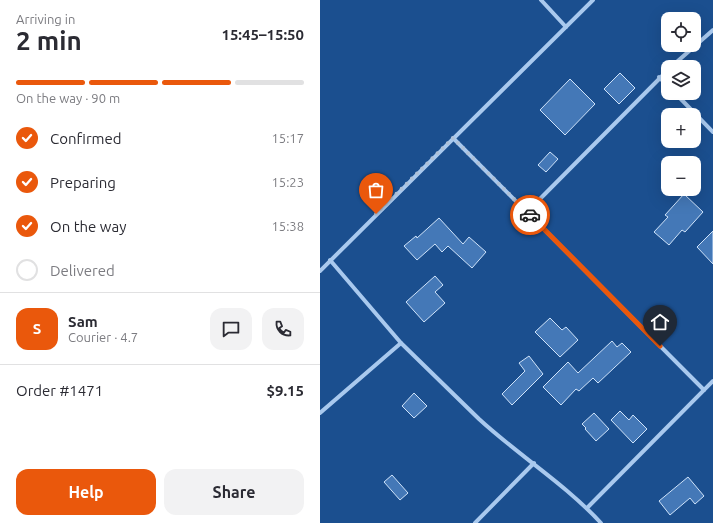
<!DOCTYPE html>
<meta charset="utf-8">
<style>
:root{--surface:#fff;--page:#f2f2f3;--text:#2b2b33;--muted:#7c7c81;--line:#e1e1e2;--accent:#ea580c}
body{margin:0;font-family:Ubuntu,sans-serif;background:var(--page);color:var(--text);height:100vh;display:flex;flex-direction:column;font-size:15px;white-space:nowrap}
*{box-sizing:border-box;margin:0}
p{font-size:13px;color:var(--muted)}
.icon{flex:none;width:22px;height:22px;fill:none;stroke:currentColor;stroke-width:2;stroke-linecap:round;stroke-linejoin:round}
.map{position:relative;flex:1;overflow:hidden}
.panel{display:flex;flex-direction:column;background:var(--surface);width:320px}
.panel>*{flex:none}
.buttons{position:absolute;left:341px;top:12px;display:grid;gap:8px}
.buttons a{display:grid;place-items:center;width:40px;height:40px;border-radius:8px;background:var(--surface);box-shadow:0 4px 16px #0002;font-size:20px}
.pin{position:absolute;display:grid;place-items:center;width:34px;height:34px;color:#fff;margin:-41px -17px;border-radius:50% 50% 50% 0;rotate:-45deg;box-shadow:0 0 4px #0007}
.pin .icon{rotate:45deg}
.courier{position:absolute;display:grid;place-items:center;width:40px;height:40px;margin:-20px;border:3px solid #ea580c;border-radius:50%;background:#fff;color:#222;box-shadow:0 1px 5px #0007}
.headline em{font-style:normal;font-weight:600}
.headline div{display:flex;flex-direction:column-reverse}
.headline{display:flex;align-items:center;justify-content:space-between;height:68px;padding:0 16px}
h1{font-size:26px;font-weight:600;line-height:30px}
.bar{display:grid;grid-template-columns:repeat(4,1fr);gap:6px 4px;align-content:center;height:48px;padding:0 16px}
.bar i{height:5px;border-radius:3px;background:var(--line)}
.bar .current{background:var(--accent)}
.bar p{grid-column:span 4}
.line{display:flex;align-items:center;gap:10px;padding:0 16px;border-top:1px solid var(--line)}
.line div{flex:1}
.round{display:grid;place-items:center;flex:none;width:42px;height:42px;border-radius:12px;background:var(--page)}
ol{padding:0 16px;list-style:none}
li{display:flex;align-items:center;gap:12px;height:44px}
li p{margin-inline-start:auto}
li .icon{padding:4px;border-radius:50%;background:var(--accent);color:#fff;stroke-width:4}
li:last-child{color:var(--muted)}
li i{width:22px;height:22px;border:2px solid var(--line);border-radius:50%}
.action{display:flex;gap:8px;margin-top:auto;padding:8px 16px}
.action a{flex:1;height:46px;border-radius:12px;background:var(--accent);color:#fff;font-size:16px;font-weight:600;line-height:46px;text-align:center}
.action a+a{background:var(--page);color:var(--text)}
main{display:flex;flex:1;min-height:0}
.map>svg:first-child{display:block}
.building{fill:#4478b7;stroke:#cfe3fa}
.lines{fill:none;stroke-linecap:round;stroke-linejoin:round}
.street{stroke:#a9c9ee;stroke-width:4}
.done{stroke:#afc1d8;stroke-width:4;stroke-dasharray:0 7.2}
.route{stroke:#ea580c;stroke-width:5}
</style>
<main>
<section class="panel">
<div class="headline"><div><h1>2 min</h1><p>Arriving in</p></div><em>15:45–15:50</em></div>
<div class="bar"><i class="current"></i><i class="current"></i><i class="current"></i><i></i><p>On the way · 90 m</p></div>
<ol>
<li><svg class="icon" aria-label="check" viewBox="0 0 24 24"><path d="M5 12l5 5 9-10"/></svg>Confirmed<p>15:17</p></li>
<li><svg class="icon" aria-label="check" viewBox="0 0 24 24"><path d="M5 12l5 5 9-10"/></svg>Preparing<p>15:23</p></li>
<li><svg class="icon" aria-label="check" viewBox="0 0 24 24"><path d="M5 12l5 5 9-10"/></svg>On the way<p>15:38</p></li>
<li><i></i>Delivered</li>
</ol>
<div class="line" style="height:72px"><b class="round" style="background:var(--accent);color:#fff">S</b><div><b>Sam</b><p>Courier · 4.7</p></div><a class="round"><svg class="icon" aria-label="chat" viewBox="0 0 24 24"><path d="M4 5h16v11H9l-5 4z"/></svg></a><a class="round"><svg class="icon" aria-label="phone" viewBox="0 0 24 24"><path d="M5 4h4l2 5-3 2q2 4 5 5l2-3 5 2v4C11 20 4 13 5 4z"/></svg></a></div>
<div class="line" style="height:52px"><div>Order #1471</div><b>$9.15</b></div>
<div class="action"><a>Help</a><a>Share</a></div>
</section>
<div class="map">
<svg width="393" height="523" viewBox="0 0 393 523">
<rect width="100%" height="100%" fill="#1b4f8f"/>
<!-- building -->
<g class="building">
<polygon points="300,73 315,88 299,104 284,89"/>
<polygon points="250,79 275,104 245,135 220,110"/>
<polygon points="230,152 238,159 226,172 218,165"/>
<polygon points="364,194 383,212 365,232 362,230 349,245 334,232 348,217 345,215"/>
<polygon points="119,218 143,244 149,237 166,252 152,268 128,246 122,252 115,244 97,260 84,246 96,236 97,238"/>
<polygon points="393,231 393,264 377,247"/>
<polygon points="115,276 123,285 115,292 125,303 104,322 86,302"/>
<polygon points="230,318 242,330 246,327 258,340 240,357 215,332"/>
<polygon points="292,341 297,347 302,343 311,352 278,383 273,378 259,391 256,389 241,405 223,387 248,362 258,373"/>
<polygon points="209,356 223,374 192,405 182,394 205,371 199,363"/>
<polygon points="94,393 107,406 94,418 82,406"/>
<polygon points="300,411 309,420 313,415 327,429 313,443 291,420"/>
<polygon points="274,413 289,429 276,441 265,429 266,428 262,424"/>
<polygon points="72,475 88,493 80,500 64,482"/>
<polygon points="368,477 384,496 375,504 370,498 350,515 339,501"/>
</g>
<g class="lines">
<!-- street -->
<g class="street">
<polyline points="221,0 246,27"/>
<polyline points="351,67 393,30"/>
<polyline points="339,77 348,86"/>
<polyline points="355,93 393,132"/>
<polyline points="133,138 384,390"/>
<polyline points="207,212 348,70"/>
<path d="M10,260L81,343L159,419C198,455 244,483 281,523"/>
<polyline points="0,271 273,0"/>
<polyline points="0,413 81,343"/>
<polyline points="267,508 393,381"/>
<polyline points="155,523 214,463"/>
</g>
</g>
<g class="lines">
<!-- done -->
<polyline class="done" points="56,214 133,138 210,215"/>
<!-- route -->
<polyline class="route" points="210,215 340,346"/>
</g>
</svg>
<div class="buttons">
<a><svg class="icon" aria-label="locate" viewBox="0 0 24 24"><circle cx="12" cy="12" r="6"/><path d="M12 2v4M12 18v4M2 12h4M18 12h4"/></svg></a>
<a><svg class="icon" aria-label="layers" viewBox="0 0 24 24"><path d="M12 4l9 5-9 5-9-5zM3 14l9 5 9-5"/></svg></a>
<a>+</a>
<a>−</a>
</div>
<div class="pin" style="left:56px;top:214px;background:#ea580c"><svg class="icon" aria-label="bag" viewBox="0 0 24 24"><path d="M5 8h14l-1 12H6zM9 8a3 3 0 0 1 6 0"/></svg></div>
<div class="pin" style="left:340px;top:346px;background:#1f2937"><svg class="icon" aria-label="home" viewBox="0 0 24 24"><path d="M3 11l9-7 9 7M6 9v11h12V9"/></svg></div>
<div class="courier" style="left:210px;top:215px"><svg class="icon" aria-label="car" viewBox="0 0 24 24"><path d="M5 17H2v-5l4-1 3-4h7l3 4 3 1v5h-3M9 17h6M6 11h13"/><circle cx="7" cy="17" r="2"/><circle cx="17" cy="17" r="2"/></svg></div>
</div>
</main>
